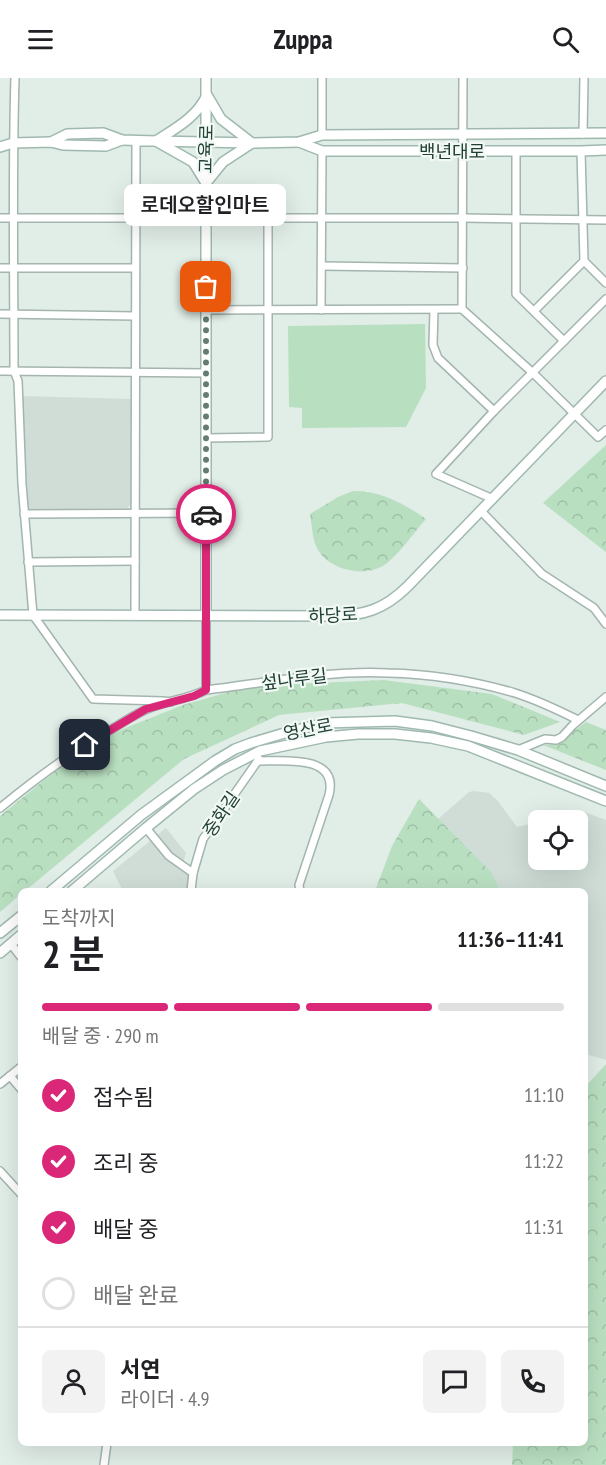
<!DOCTYPE html>
<html lang="ko">
<meta charset="utf-8">
<style>
:root{--surface:#fff;--page:#f2f2f2;--text:#202124;--muted:#757577;--line:#e0e0e0;--accent:#db2777}
body{margin:0;font-family:"PT Sans Narrow","Noto Sans KR",sans-serif;background:var(--page);color:var(--text);height:100vh;display:flex;flex-direction:column;font-size:22px;white-space:nowrap}
*{box-sizing:border-box;margin:0}
p{font-size:20px;color:var(--muted)}
.icon{flex:none;width:33px;height:33px;fill:none;stroke:currentColor;stroke-width:2;stroke-linecap:round;stroke-linejoin:round}
.map{position:relative;flex:1;overflow:hidden}
.sheet{position:absolute;left:18px;top:810px;width:570px;height:558px;display:flex;flex-direction:column;background:var(--surface);border-radius:9px;box-shadow:0 6px 24px #0002}
.sheet>*{flex:none}
.buttons{position:absolute;left:528px;top:732px;display:grid;gap:12px}
.buttons a{display:grid;place-items:center;width:60px;height:60px;border-radius:9px;background:var(--surface);box-shadow:0 6px 24px #0002;font-size:30px}
.pin{position:absolute;display:grid;place-items:center;width:51px;height:51px;color:#fff;margin:-26px;border-radius:12px;box-shadow:0 3px 9px #0006}
.courier{position:absolute;display:grid;place-items:center;width:60px;height:60px;margin:-30px;border:4px solid #db2777;border-radius:50%;background:#fff;color:#222;box-shadow:0 2px 8px #0007}
.bubble{position:absolute;height:42px;border-radius:9px;background:var(--surface);box-shadow:0 6px 24px #0002;font-size:20px;font-weight:600;line-height:42px;text-align:center}
.headline em{font-style:normal;font-weight:600}
.headline div{display:flex;flex-direction:column-reverse}
.headline{display:flex;align-items:center;justify-content:space-between;height:102px;padding:0 24px}
h1{font-size:39px;font-weight:600;line-height:45px}
.bar{display:grid;grid-template-columns:repeat(4,1fr);gap:9px 6px;align-content:center;height:72px;padding:0 24px}
.bar i{height:8px;border-radius:4px;background:var(--line)}
.bar .active{background:var(--accent)}
.bar p{grid-column:span 4}
.line{display:flex;align-items:center;gap:15px;padding:0 24px;border-top:2px solid var(--line)}
.line div{flex:1}
.round{display:grid;place-items:center;flex:none;width:63px;height:63px;border-radius:9px;background:var(--page)}
ol{padding:0 24px;list-style:none}
li{display:flex;align-items:center;gap:18px;height:66px}
li p{margin-inline-start:auto}
li .icon{padding:6px;border-radius:50%;background:var(--accent);color:#fff;stroke-width:4}
li:last-child{color:var(--muted)}
li i{width:33px;height:33px;border:3px solid var(--line);border-radius:50%}
header{display:flex;justify-content:space-between;align-items:center;height:78px;padding:0 24px;background:var(--surface);font-size:27px;font-weight:600}
.map>svg:first-child{display:block}
.built{fill:#cfddd6}
.forest{fill:url(#forest-crowns)}
.pitch{fill:#b9dfc1}
.lines{fill:none;stroke-linecap:round;stroke-linejoin:round}
.street-casing{stroke:#a3b5ae;stroke-width:10}
.secondary-casing{stroke:#9fb9ae;stroke-width:12}
.street{stroke:#fff;stroke-width:7}
.secondary{stroke:#fff;stroke-width:9}
.done{stroke:#647c73;stroke-width:6;stroke-dasharray:0 10.8}
.route{stroke:#db2777;stroke-width:8}
.labels{text-anchor:middle;dominant-baseline:central;stroke-width:4.5;stroke-linejoin:round;paint-order:stroke}
.street-label{font-size:18px;fill:#203f35;stroke:#f2f9f5}
</style>
<header><svg class="icon" aria-label="menu" viewBox="0 0 24 24"><path d="M4 6h16M4 12h16M4 18h16"/></svg>Zuppa<svg class="icon" aria-label="search" viewBox="0 0 24 24"><circle cx="10" cy="10" r="6"/><path d="M15 15l6 6"/></svg></header>
<div class="map">
<svg width="606" height="1387" viewBox="0 0 606 1387">
<defs>
<pattern id="forest-crowns" width="20" height="18" patternUnits="userSpaceOnUse" patternTransform="scale(1.5)"><rect width="20" height="18" fill="#b9dfc1"/><path d="M2 6a3 3 0 1 1 6 0M12 15a3 3 0 1 1 6 0" fill="none" stroke="#9fc0a6"/></pattern>
</defs>
<rect width="100%" height="100%" fill="#e1ede7"/>
<!-- built -->
<g class="built">
<polygon points="22,318 131,321 131,426 127,430 25,432"/>
<polygon points="474,713 489,715 497,722 517,749 538,744 538,782 578,782 578,742 542,742 579,732 606,742 606,982 585,976 585,813 497,813 438,741 469,714"/>
<polygon points="166,750 186,775 183,785 191,790 187,813 120,813 121,809 113,793"/>
</g>
<!-- forest -->
<g class="forest">
<polygon points="606,367 606,474 543,425"/>
<path d="M353,413C379,412 405,426 426,441C415,453 395,482 381,489C360,499 326,491 316,468C312,459 312,447 310,436L338,419Z"/>
<polygon points="384,602 492,616 560,644 524,657 402,625 279,637 184,681 25,813 21,813 21,816 0,834 0,738 63,687 91,669 123,651 183,627 250,608"/>
<polygon points="586,644 606,652 606,692 543,667 556,666"/>
<polygon points="419,721 491,794 500,813 375,813 392,768"/>
<polygon points="606,986 606,1387 512,1387 513,1365 585,1365 585,1009"/>
</g>
<!-- pitch -->
<polygon class="pitch" points="425,246 426,310 406,349 302,350 302,330 289,329 288,248"/>
<g class="lines">
<!-- street casing -->
<g class="street-casing">
<g id="street">
<path d="M15,0C12,98 14,195 14,293L18,303L22,406L33,537L93,621L163,623L171,624"/>
<polyline points="322,0 322,57"/>
<polyline points="463,0 462,231 533,295 598,359 606,352"/>
<polyline points="583,56 584,0"/>
<polyline points="516,73 516,216 564,263"/>
<polyline points="0,140 463,140 606,142"/>
<polyline points="584,183 606,205"/>
<polyline points="322,188 463,190"/>
<polyline points="0,190 135,190"/>
<polyline points="206,232 462,231"/>
<polyline points="321,232 322,73"/>
<polyline points="434,232 433,267 438,280 494,333"/>
<polyline points="534,233 584,183 581,73"/>
<polyline points="0,236 135,238"/>
<polyline points="0,293 206,295"/>
<polyline points="206,360 268,359 268,141"/>
<polyline points="493,421 436,396 494,333 606,221"/>
<polyline points="481,433 542,496 594,530 606,546"/>
<polyline points="24,436 206,435"/>
<polyline points="28,484 135,483"/>
<polyline points="135,537 136,63"/>
<polyline points="206,538 206,612"/>
<polyline points="518,672 545,661 556,662 562,659 573,647 606,619"/>
<path d="M258,683C283,683 339,676 329,717L299,807L300,813"/>
<path d="M0,730C34,702 70,675 109,653C120,646 132,638 145,632C164,623 186,622 206,612C266,605 328,592 388,595C431,596 474,603 515,615C537,622 558,632 578,642"/>
<polyline points="146,750 169,778 193,795"/>
<polyline points="191,813 193,795 203,761 259,681"/>
<polyline points="11,866 21,879"/>
<polyline points="10,998 21,1011"/>
<polyline points="0,1006 21,989"/>
<polyline points="0,1093 21,1116"/>
<polyline points="104,1387 107,1365"/>
</g>
</g>
<!-- secondary casing -->
<g class="secondary-casing">
<g id="secondary">
<path d="M207,17L221,41L252,65L223,84L206,105L193,84L156,63C176,50 197,39 207,17Z"/>
<polyline points="156,63 252,65 299,64 322,57 606,55"/>
<polyline points="51,64 67,56 103,55 122,62 156,63 136,63"/>
<polyline points="299,64 322,73 581,73 606,72"/>
<polyline points="0,69 13,65 51,64 63,67 106,68 122,62"/>
<path d="M0,537L330,538C363,538 384,532 408,508L606,303"/>
<polyline points="206,538 206,0"/>
<polyline points="51,813 141,737 215,683 235,671 251,665 288,654 325,645 395,643 432,648 471,658 518,672 606,708"/>
<polyline points="72,813 146,750 194,711 223,692 260,673 326,659 358,656 395,656 431,660 468,668 606,723"/>
<polyline points="0,855 21,838"/>
<polyline points="0,875 21,857"/>
</g>
</g>
<!-- street -->
<use href="#street" class="street"/>
<!-- secondary -->
<use href="#secondary" class="secondary"/>
</g>
<g class="lines">
<!-- done -->
<polyline class="done" points="206,209 206,436"/>
<!-- route -->
<polyline class="route" points="85,667 146,631 194,618 206,612 206,436"/>
</g>
<g class="labels">
<!-- street labels -->
<g class="street-label">
<text transform="translate(206 71) rotate(-89)">교육로</text>
<text x="452" y="73">백년대로</text>
<text transform="translate(333 537) rotate(-3)">하당로</text>
<text transform="translate(294 601) rotate(-7)">섶나루길</text>
<text transform="translate(308 651) rotate(-11)">영산로</text>
<text transform="translate(221 736) rotate(-56)">중화길</text>
</g>
</g>
</svg>
<div class="buttons">
<a><svg class="icon" aria-label="locate" viewBox="0 0 24 24"><circle cx="12" cy="12" r="6"/><path d="M12 2v4M12 18v4M2 12h4M18 12h4"/></svg></a>
</div>
<div class="pin" style="left:206px;top:209px;background:#ea580c"><svg class="icon" aria-label="bag" viewBox="0 0 24 24"><path d="M5 8h14l-1 12H6zM9 8a3 3 0 0 1 6 0"/></svg></div>
<div class="pin" style="left:85px;top:667px;background:#1f2937"><svg class="icon" aria-label="home" viewBox="0 0 24 24"><path d="M3 11l9-7 9 7M6 9v11h12V9"/></svg></div>
<div class="courier" style="left:206px;top:436px"><svg class="icon" aria-label="car" viewBox="0 0 24 24"><path d="M5 17H2v-5l4-1 3-4h7l3 4 3 1v5h-3M9 17h6M6 11h13"/><circle cx="7" cy="17" r="2"/><circle cx="17" cy="17" r="2"/></svg></div>
<div class="bubble" style="left:124px;top:106px;width:162px">로데오할인마트</div>
<section class="sheet">
<div class="headline"><div><h1>2 분</h1><p>도착까지</p></div><em>11:36–11:41</em></div>
<div class="bar"><i class="active"></i><i class="active"></i><i class="active"></i><i></i><p>배달 중 · 290 m</p></div>
<ol>
<li><svg class="icon" aria-label="check" viewBox="0 0 24 24"><path d="M5 12l5 5 9-10"/></svg>접수됨<p>11:10</p></li>
<li><svg class="icon" aria-label="check" viewBox="0 0 24 24"><path d="M5 12l5 5 9-10"/></svg>조리 중<p>11:22</p></li>
<li><svg class="icon" aria-label="check" viewBox="0 0 24 24"><path d="M5 12l5 5 9-10"/></svg>배달 중<p>11:31</p></li>
<li><i></i>배달 완료</li>
</ol>
<div class="line" style="height:108px"><a class="round"><svg class="icon" aria-label="person" viewBox="0 0 24 24"><circle cx="12" cy="8" r="4"/><path d="M4 21q1-7 8-7t8 7"/></svg></a><div><b>서연</b><p>라이더 · 4.9</p></div><a class="round"><svg class="icon" aria-label="chat" viewBox="0 0 24 24"><path d="M4 5h16v11H9l-5 4z"/></svg></a><a class="round"><svg class="icon" aria-label="phone" viewBox="0 0 24 24"><path d="M5 4h4l2 5-3 2q2 4 5 5l2-3 5 2v4C11 20 4 13 5 4z"/></svg></a></div>
</section>
</div>
